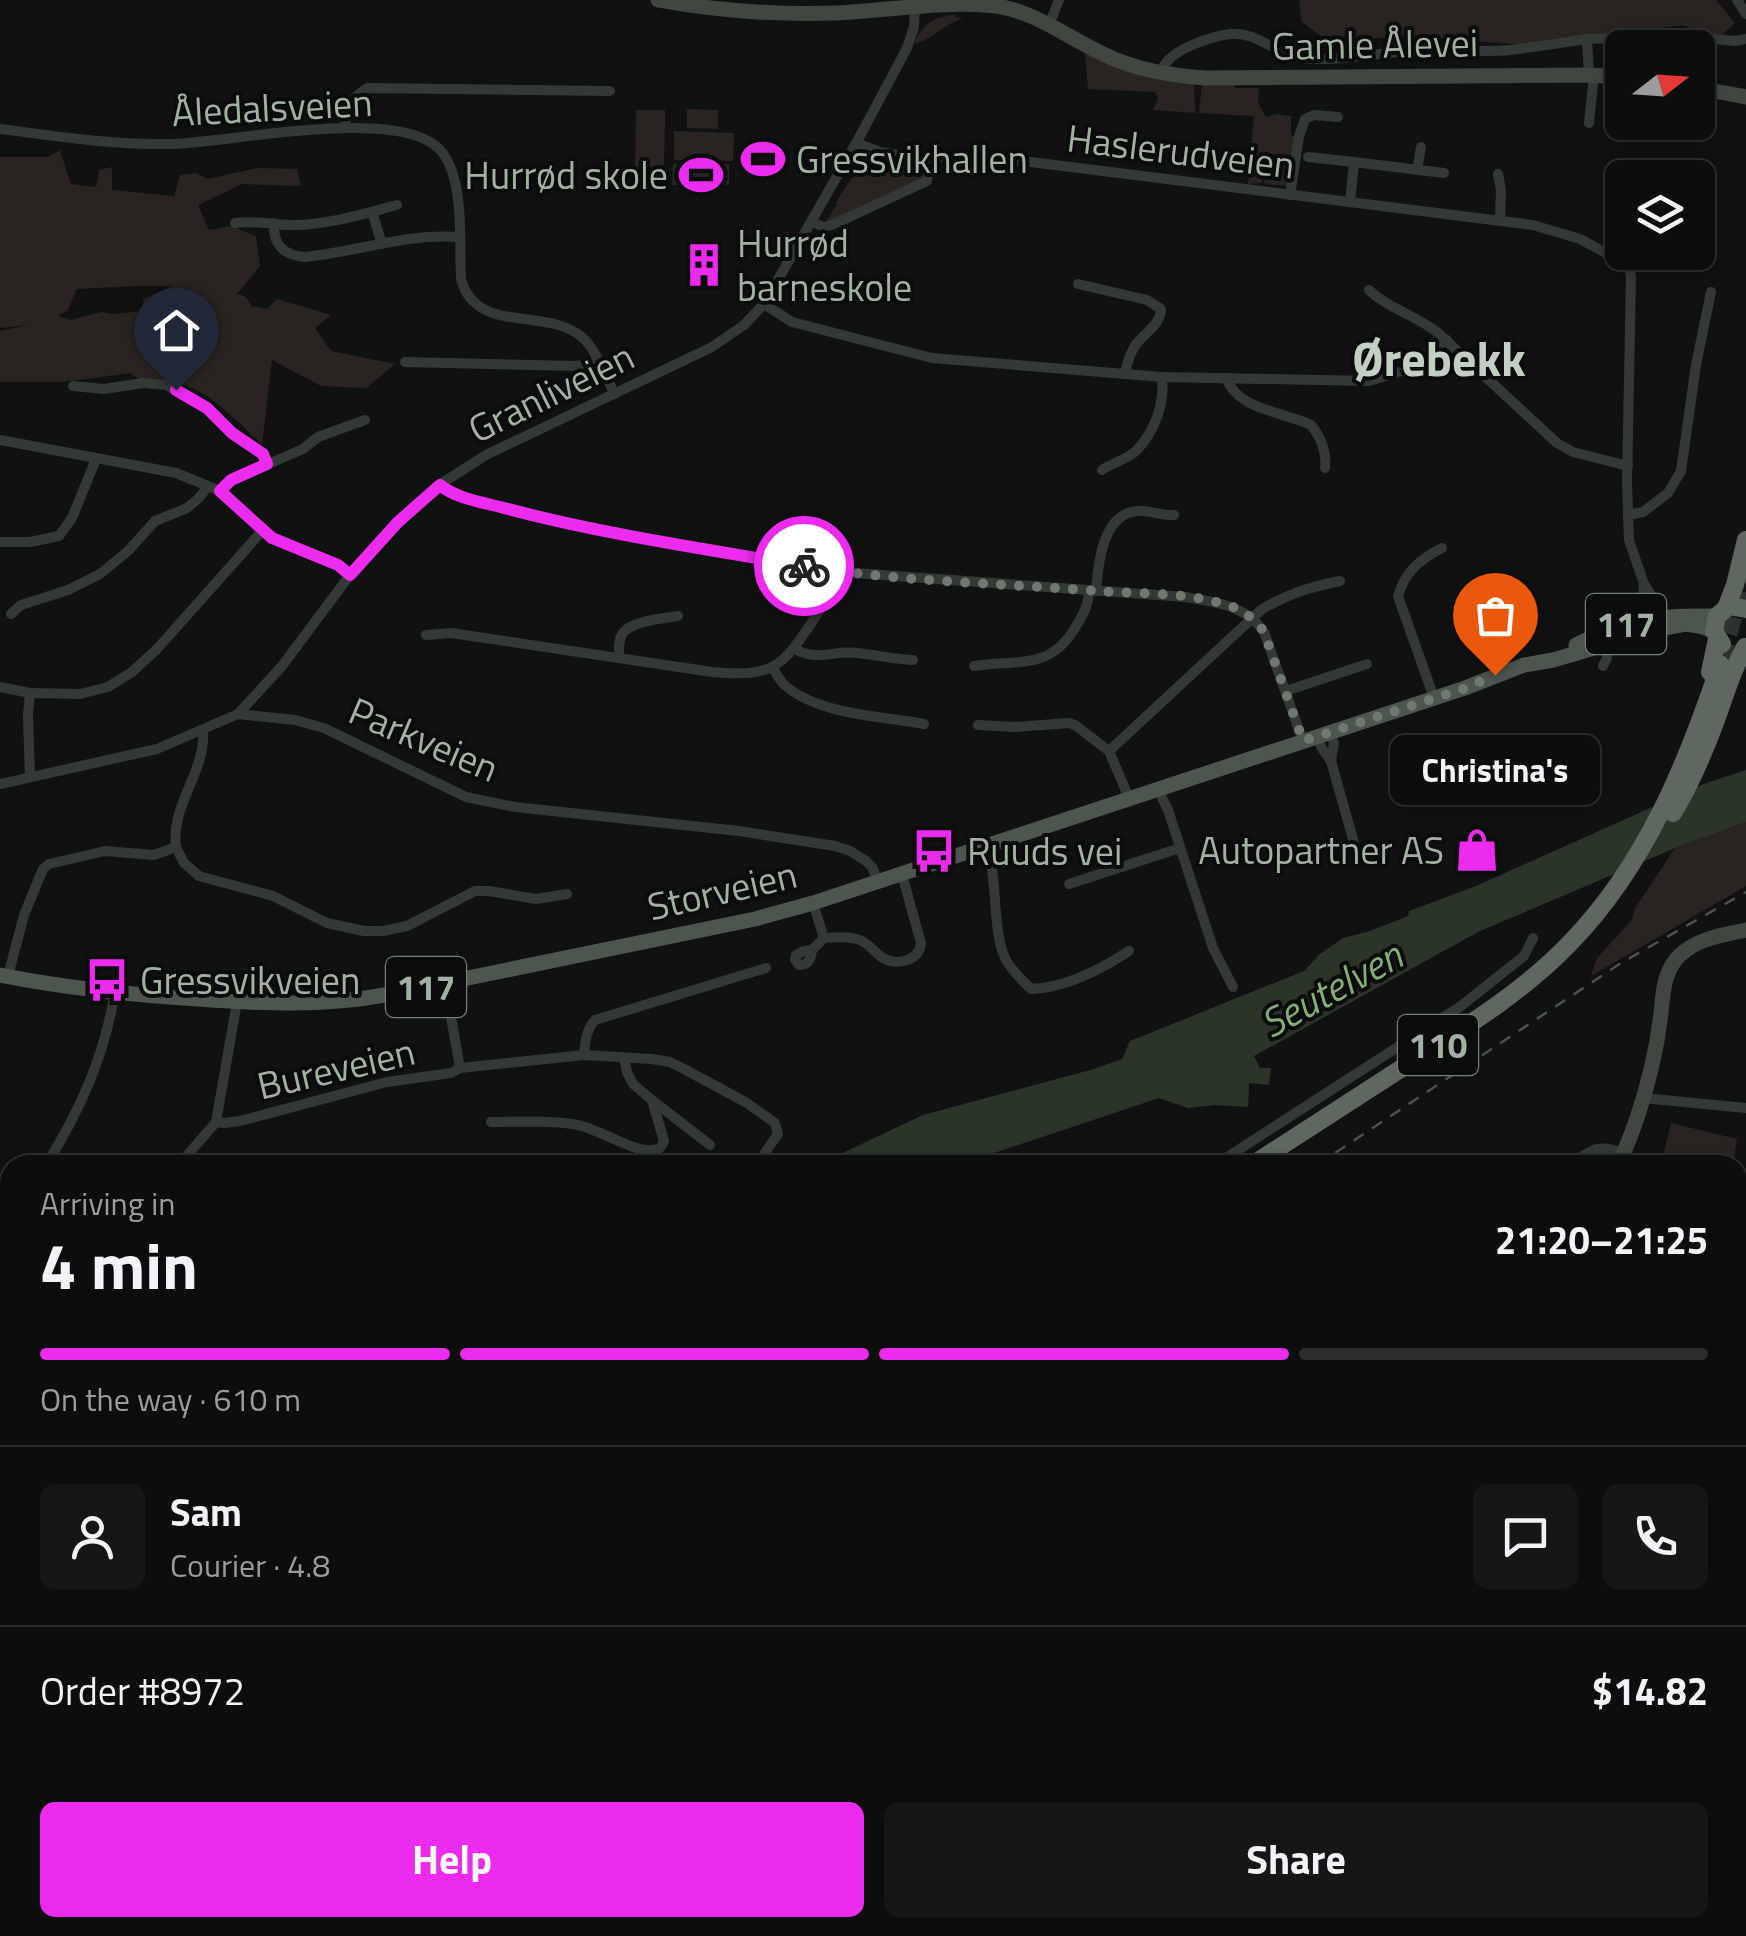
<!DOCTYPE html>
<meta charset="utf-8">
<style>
:root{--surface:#0c0e0d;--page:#151716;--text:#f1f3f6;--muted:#9a9c9d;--line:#2c2e2e;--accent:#ed2bef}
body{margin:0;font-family:"Titillium Web",sans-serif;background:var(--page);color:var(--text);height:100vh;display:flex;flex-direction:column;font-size:38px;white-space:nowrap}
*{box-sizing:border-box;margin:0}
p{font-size:32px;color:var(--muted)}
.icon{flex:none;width:55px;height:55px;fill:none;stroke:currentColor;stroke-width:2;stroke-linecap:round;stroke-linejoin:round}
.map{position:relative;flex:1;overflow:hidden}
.side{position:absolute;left:0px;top:1155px;width:1748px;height:782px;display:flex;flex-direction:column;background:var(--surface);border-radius:30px 30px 0 0;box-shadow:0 5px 15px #0003,0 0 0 2px var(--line)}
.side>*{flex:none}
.needle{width:65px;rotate:73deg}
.buttons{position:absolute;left:1605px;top:30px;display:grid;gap:20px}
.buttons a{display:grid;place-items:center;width:110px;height:110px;border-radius:15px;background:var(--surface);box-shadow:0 5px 15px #0003,0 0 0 2px var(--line);font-size:50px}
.pin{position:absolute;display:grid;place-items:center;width:85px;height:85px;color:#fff;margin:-102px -42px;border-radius:50% 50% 50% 0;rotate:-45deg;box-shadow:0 0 10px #0007}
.pin .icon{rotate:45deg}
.courier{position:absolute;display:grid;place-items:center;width:100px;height:100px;margin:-50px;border:8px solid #ed2bef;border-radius:50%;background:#fff;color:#222;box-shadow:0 2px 12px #0007}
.bubble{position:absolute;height:70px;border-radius:15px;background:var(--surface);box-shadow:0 5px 15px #0003,0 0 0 2px var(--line);font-size:32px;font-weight:700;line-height:70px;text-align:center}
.headline em{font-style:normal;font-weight:700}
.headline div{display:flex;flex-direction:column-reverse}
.headline{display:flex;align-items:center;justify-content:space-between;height:170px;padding:0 40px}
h1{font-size:65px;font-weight:700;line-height:75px}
.bar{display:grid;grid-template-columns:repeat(4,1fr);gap:15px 10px;align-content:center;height:120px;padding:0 40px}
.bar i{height:12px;border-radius:8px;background:var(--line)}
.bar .on{background:var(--accent)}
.bar p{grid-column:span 4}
.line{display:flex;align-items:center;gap:25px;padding:0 40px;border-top:2px solid var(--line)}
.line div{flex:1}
.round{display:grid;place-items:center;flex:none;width:105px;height:105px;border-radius:15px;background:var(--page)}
.button{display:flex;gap:20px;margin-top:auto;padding:20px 40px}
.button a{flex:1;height:115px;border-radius:15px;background:var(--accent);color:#fff;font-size:40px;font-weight:700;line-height:115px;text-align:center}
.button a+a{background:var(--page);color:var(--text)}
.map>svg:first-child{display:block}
.green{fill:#292421;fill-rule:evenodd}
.water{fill:#2a3527}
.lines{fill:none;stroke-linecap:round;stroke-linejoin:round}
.highway-tunnel{stroke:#2d322e;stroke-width:18;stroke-dasharray:18 9;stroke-linecap:butt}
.street{stroke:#333934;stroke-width:10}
.secondary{stroke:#404740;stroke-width:15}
.primary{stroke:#4d564e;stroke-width:15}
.highway{stroke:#5e685e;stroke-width:18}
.rail{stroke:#4a524b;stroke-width:2.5;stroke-dasharray:12 10;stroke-linecap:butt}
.done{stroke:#6f7a6f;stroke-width:10;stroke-dasharray:0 18}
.route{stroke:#ed2bef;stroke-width:12}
.labels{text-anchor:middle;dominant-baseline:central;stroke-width:8;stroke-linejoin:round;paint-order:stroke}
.shield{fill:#0b0d0c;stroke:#758075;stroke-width:2.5}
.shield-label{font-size:35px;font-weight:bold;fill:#a2b2a2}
.street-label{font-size:38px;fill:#a2b2a2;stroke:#0b0d0c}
.poi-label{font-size:38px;fill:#a2b2a2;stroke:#0b0d0c;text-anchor:start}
.water-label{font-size:40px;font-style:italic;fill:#83ae78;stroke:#0b0d0c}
.district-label{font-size:48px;font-weight:bold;fill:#c3cfc3;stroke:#0b0d0c}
</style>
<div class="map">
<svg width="1746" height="1936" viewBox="0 0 1746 1936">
<rect width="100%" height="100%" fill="#101211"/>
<!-- green -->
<g class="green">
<polygon points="1299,0 1716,0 1735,23 1718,39 1683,25 1527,45 1405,36 1329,42 1302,22"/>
<path d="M955,15V17L963,18C945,24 930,41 914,44C922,25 934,16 955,15Z"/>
<polygon points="1085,52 1194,84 1195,113 1153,110 1158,98 1155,92 1088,89"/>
<polygon points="1202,84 1234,85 1235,88 1257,88 1259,90 1258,103 1266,117 1277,114 1291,116 1291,135 1296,137 1290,178 1286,186 1265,184 1262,175 1262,183 1248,184 1254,116 1199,113"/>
<polygon points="687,109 718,110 718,129 687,128"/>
<polygon points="636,110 665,110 664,168 635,167"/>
<polygon points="674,131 734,133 733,161 674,160"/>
<path d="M60,150L71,184L96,187L99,170L112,167V190L174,196L180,175L196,173L208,179L257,168L297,169L301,186L242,184L198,205L209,230L231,226L256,236L260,266L237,294L246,297L251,306L267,309L277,299L331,315L315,328L331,351L395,364L366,388L321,386L272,360L262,444C239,424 214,395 185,385C168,379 144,387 131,373L63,382H0V331L28,325L0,328V157H48ZM138,286H172L143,299L144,311L114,314L101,312L71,320L58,316L68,310L77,289Z"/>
<path d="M884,158L928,160L924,178L830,223L826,222L835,207H837L836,203C847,184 861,160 884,158Z"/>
<polygon points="673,164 729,164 729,185 672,185"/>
<polygon points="1746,822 1746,886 1591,976 1597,958 1632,920 1634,910 1675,848"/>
<polygon points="1671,1123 1737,1139 1733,1165 1661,1165"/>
<polygon points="1535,1928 1629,1928 1630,1936 1536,1936"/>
</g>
<!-- water -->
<g class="water">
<polygon points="1746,770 1746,822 1675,848 1478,932 1254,1056 1260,1068 1271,1068 1269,1085 1249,1083 1248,1107 1215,1105 1188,1108 1159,1098 979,1158 978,1161 945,1165 817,1165 923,1115 1094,1069 1122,1059 1130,1041 1304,971 1320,954 1343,938 1370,931 1408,916 1409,911 1476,886 1706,783"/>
<polygon points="10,1529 10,1928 50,1928 44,1936 0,1936 0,1531"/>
</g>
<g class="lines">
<!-- highway-tunnel -->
<polyline class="highway-tunnel" points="1721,660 1744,579"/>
<!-- street -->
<g class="street">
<polyline points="1737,0 1746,14"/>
<polyline points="1049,25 1059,0"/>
<polyline points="1587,39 1673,36 1735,41 1746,39"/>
<path d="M1161,74C1164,51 1209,37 1230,34C1258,31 1277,56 1302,58C1338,62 1374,53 1410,51C1443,49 1477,53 1510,50C1536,47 1561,43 1587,39L1589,75"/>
<polyline points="1589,123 1594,75"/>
<path d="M345,128C346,109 351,97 368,88L610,91"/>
<path d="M0,129C56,136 110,145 167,144C227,144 403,103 442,152C465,182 459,242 461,279C476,336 548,306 583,338C598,352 605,377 615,394"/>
<polyline points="856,143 880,152 898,155 1031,162 1533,225 1580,239 1628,265"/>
<polyline points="1308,157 1354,162"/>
<polyline points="1417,170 1421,147"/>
<polyline points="1498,174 1501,190 1500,220"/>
<polyline points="1290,195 1299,136 1305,119 1314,115 1338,117"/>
<polyline points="1350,202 1354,162 1444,173"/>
<polyline points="372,212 382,244"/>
<polyline points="812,222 824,227 832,225 927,181 931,156"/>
<path d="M235,223C255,220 273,225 292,225C328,225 363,214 397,205"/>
<path d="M274,223C273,246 284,255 305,257C357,252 406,233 459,237"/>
<polyline points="1634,252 1628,265 1631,276 1627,483 1629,540 1644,584 1654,600 1660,616 1659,623"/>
<path d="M1078,284L1147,300L1161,309C1160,325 1147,331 1137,343C1130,352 1127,363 1125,374"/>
<path d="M1369,290C1389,309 1415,315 1437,332L1557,443L1573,452L1628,466"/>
<polyline points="764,304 792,322 932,358 1162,377 1369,381 1402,371 1447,340"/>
<polyline points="405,362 576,366 599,363"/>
<path d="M1226,378C1239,411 1282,411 1311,425C1321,437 1327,453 1325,468"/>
<polyline points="73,386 104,389 143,383 166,385 207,408 232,433 263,454 267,464"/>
<polyline points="0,440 176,473 208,486 220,491 272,538 338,565 350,575"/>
<path d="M1102,470C1112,463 1128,459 1137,450C1155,431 1165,403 1162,377"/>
<path d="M439,485L455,495L532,516L644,538L841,572L1185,597C1215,602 1246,605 1264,632L1303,741"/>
<polyline points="220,491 231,480 303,449 318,437 365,420"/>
<polyline points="1628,515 1643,512 1668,493 1681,471 1696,365 1711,292"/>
<polyline points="0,542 30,542 59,536 72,518 96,459"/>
<polyline points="1644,584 1643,603 1651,620"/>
<path d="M1096,591C1098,563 1103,510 1141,511C1152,511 1163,516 1174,515"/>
<polyline points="11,614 21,605 68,590 100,574 128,551 155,521 187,508 199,498 208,486"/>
<path d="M426,635L451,633L712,672C773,677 781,669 814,619C824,604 835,589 841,572"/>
<path d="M795,649C817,662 834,650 857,653C876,655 894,659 913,660"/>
<path d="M619,657C619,650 618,639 623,633C631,621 664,618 678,616"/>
<path d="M974,666C1018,659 1049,671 1075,628C1083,615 1089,605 1089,590"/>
<polyline points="1603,666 1607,658 1606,643"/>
<path d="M773,668C777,675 780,682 787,687C821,715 883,716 924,724"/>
<polyline points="0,687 30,693"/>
<polyline points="1286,691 1367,664"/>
<path d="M1434,698L1398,596C1405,572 1420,559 1442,548"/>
<polyline points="238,714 282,666 350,575 398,523 439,485 486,455 712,347 744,325 764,304 860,136 907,48 914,27 915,7"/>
<polyline points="978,725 1015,727 1069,723 1075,725 1109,751 1129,798"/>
<polyline points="1330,733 1334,743 1331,761"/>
<polyline points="1318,736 1321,747 1331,761 1358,857 1378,851"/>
<path d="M1109,751L1261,610C1287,594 1310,587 1340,581"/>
<polyline points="30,777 28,715 30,693 80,694 108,687 132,672 157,649 263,530"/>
<polyline points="0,784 157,749 238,714 295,720 324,728 466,797 515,807 739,831 835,846 850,851 866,861 872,867 878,881"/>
<polyline points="1158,789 1168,810 1213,948 1233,987"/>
<path d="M987,845C998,879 992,930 1005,958C1010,969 1022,980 1031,989C1066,988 1100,970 1129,951"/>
<polyline points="176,847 184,863 199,876 273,896 327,923 364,931 383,931 407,926 475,891 489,891 536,899 567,894"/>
<polyline points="1069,884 1180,848"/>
<path d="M824,938C835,937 847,936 857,939C869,942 873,952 883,958C896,966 920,961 921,943L904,882"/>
<path d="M812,950C811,959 809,965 799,965L795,960L796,955L804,951L812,950L824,938L813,903"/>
<path d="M8,976L24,915L43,869L49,864L105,851L154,855L176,847C170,806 206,772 203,731"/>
<polyline points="445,983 460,1068"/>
<path d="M584,1055C585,1042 586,1030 595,1020L766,968"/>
<polyline points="1643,1098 1746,1108"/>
<polyline points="652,1100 710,1145"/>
<polyline points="216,1122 224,1123 240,1121 387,1082 451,1073 460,1068 584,1055 652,1059 670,1062 686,1070 747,1103 775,1123 778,1134 764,1154"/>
<path d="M491,1122C520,1122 550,1120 578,1125C598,1129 635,1153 653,1150C661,1149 661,1147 664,1141L652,1100L633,1084L627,1072L624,1059"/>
<path d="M46,1165C81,1109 104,1057 115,992"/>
<polyline points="179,1165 216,1122 237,1002"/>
<polyline points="1215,1165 1461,1006 1524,956 1533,938"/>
<path d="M1569,1165C1592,1150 1596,1143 1623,1153"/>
<polyline points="0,1217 10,1207"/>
<polyline points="1738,1327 1746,1329"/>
<polyline points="0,1356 10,1354"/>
<polyline points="1738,1426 1746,1427"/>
<polyline points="1738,1562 1746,1564"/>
<polyline points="1738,1695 1746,1698"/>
<polyline points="1738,1892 1746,1885"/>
<polyline points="1738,1907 1746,1910"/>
<polyline points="622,1928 625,1936"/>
<polyline points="635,1928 636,1936"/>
<polyline points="1299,1928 1340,1936"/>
<polyline points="1526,1928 1527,1936"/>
<polyline points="1647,1928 1649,1936"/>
<polyline points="297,1936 305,1928"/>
<polyline points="439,1936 444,1928"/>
</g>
<!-- secondary -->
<g class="secondary">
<path d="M658,0C717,11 775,15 835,13C888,11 943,0 996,6C1034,11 1067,37 1101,53C1135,70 1168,75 1205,78L1589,75L1622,77"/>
<polyline points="1698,88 1746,97"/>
<path d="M1620,1165C1624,1150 1631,1136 1636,1121C1648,1086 1657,1049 1661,1013C1663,992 1664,970 1680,955C1698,938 1724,935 1746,930"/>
<polyline points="1022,1928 1023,1936"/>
</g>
<!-- primary -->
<g class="primary">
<path d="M1576,645C1629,618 1659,615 1717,616"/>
<path d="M0,975C66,988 133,995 200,999C262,1004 324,1006 385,995L755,919L813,903L1465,688L1524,665L1553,660L1658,629L1686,624L1699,626L1714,631"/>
<polyline points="249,1936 257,1928"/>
</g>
<!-- highway -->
<g class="highway">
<polyline points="1726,608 1735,585 1746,540"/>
<polyline points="1722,644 1714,631 1717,616 1729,606 1746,609"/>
<polyline points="1710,672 1717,639"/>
<path d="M1673,813C1691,784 1704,752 1716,720C1725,695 1732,670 1745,647"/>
<path d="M1252,1165C1308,1129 1363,1093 1419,1057C1472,1023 1526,989 1570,943C1645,866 1687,764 1720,664"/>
<polyline points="724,1936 725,1928"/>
</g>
<!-- rail -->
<g class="rail">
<polyline points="1317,1165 1621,963 1746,892"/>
<polyline points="739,1936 740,1928"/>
</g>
</g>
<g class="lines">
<!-- done -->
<path class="done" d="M804,566C901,582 999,583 1097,591C1140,594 1186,592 1227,605C1243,610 1255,619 1264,632L1303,741L1466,688L1495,675"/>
<!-- route -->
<path class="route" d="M176,390L207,408L232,433L263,454L267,464L231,480L220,491L272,538L338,565L350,575L398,522L440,485C457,499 482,502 504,508C602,534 704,549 804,566"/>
</g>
<!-- icons -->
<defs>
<g id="stadium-bare" transform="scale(3.45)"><path d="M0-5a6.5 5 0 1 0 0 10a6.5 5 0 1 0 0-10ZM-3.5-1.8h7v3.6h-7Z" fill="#ed2bef" stroke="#0b0d0c" stroke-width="2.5" paint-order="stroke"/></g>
<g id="building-bare" transform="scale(3.45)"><path d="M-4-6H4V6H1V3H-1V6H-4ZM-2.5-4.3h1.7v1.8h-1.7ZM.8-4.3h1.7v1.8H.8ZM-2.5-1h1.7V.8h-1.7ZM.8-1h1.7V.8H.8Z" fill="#ed2bef" stroke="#0b0d0c" stroke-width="2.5" paint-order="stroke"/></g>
<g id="shop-bare" transform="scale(3.45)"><path d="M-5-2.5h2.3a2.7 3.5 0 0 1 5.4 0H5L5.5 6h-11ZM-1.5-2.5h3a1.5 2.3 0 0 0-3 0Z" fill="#ed2bef" stroke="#0b0d0c" stroke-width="2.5" paint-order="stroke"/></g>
<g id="bus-bare" transform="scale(3.45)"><path d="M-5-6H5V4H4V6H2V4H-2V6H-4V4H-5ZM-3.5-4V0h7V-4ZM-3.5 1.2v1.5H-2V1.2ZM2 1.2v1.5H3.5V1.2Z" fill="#ed2bef" stroke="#0b0d0c" stroke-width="2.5" paint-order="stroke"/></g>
</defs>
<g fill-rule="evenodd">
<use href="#stadium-bare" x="763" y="159"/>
<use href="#stadium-bare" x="701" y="175"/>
<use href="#building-bare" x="704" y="265"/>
<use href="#shop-bare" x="1477" y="850"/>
<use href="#bus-bare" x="934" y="851"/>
<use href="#bus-bare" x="107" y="980"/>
</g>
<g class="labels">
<!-- shield labels -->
<g class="shield">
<rect x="1586" y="594" width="80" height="60" rx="8"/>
<rect x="386" y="957" width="80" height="60" rx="8"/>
<rect x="1398" y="1015" width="80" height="60" rx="8"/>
</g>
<g class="shield-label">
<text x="1626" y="624">117</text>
<text x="426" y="987">117</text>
<text x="1438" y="1045">110</text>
</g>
<!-- street labels -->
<g class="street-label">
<text transform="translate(1375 44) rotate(-1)">Gamle Ålevei</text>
<text transform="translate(272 107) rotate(-3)">Åledalsveien</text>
<text transform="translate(1181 151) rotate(7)">Haslerudveien</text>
<text transform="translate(551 392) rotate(-26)">Granliveien</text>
<text transform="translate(424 739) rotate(23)">Parkveien</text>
<text transform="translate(722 890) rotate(-13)">Storveien</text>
<text transform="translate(336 1068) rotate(-13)">Bureveien</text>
</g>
<!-- poi labels -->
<g class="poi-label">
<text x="796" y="159">Gressvikhallen</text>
<text x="668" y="175" text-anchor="end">Hurrød skole</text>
<text x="737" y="243">Hurrød<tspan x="737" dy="44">barneskole</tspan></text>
<text x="1444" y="850" text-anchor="end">Autopartner AS</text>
<text x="967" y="851">Ruuds vei</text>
<text x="140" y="980">Gressvikveien</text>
</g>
<!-- water labels -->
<g class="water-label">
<text transform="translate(1331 989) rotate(-29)">Seutelven</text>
</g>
<!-- district labels -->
<g class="district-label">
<text x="1439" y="358">Ørebekk</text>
</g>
</g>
</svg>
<div class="buttons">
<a><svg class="needle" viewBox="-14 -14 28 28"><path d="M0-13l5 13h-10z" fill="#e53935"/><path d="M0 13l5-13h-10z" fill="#9a9c9d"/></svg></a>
<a><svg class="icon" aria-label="layers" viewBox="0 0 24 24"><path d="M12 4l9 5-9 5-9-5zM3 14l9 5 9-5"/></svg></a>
</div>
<div class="pin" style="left:1495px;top:675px;background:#ea580c"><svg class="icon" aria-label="bag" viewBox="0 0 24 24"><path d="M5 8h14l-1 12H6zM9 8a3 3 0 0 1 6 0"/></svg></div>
<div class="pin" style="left:176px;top:390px;background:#1f2937"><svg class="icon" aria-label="home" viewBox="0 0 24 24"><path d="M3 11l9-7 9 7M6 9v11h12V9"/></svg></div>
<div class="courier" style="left:804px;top:566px"><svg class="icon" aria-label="bike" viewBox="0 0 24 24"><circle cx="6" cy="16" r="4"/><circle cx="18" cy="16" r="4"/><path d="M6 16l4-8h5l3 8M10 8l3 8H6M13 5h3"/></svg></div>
<div class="bubble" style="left:1390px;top:735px;width:210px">Christina's</div>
<section class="side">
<div class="headline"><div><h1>4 min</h1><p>Arriving in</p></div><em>21:20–21:25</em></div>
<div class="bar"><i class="on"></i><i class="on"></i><i class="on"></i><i></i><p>On the way · 610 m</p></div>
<div class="line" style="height:180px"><a class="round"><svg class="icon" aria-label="person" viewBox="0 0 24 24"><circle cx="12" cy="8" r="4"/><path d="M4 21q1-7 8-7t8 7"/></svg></a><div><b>Sam</b><p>Courier · 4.8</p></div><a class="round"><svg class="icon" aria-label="chat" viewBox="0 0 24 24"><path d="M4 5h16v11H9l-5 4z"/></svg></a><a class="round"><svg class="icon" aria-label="phone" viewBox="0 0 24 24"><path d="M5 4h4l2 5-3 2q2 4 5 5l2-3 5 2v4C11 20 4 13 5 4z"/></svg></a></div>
<div class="line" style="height:130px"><div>Order #8972</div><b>$14.82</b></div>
<div class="button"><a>Help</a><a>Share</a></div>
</section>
</div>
